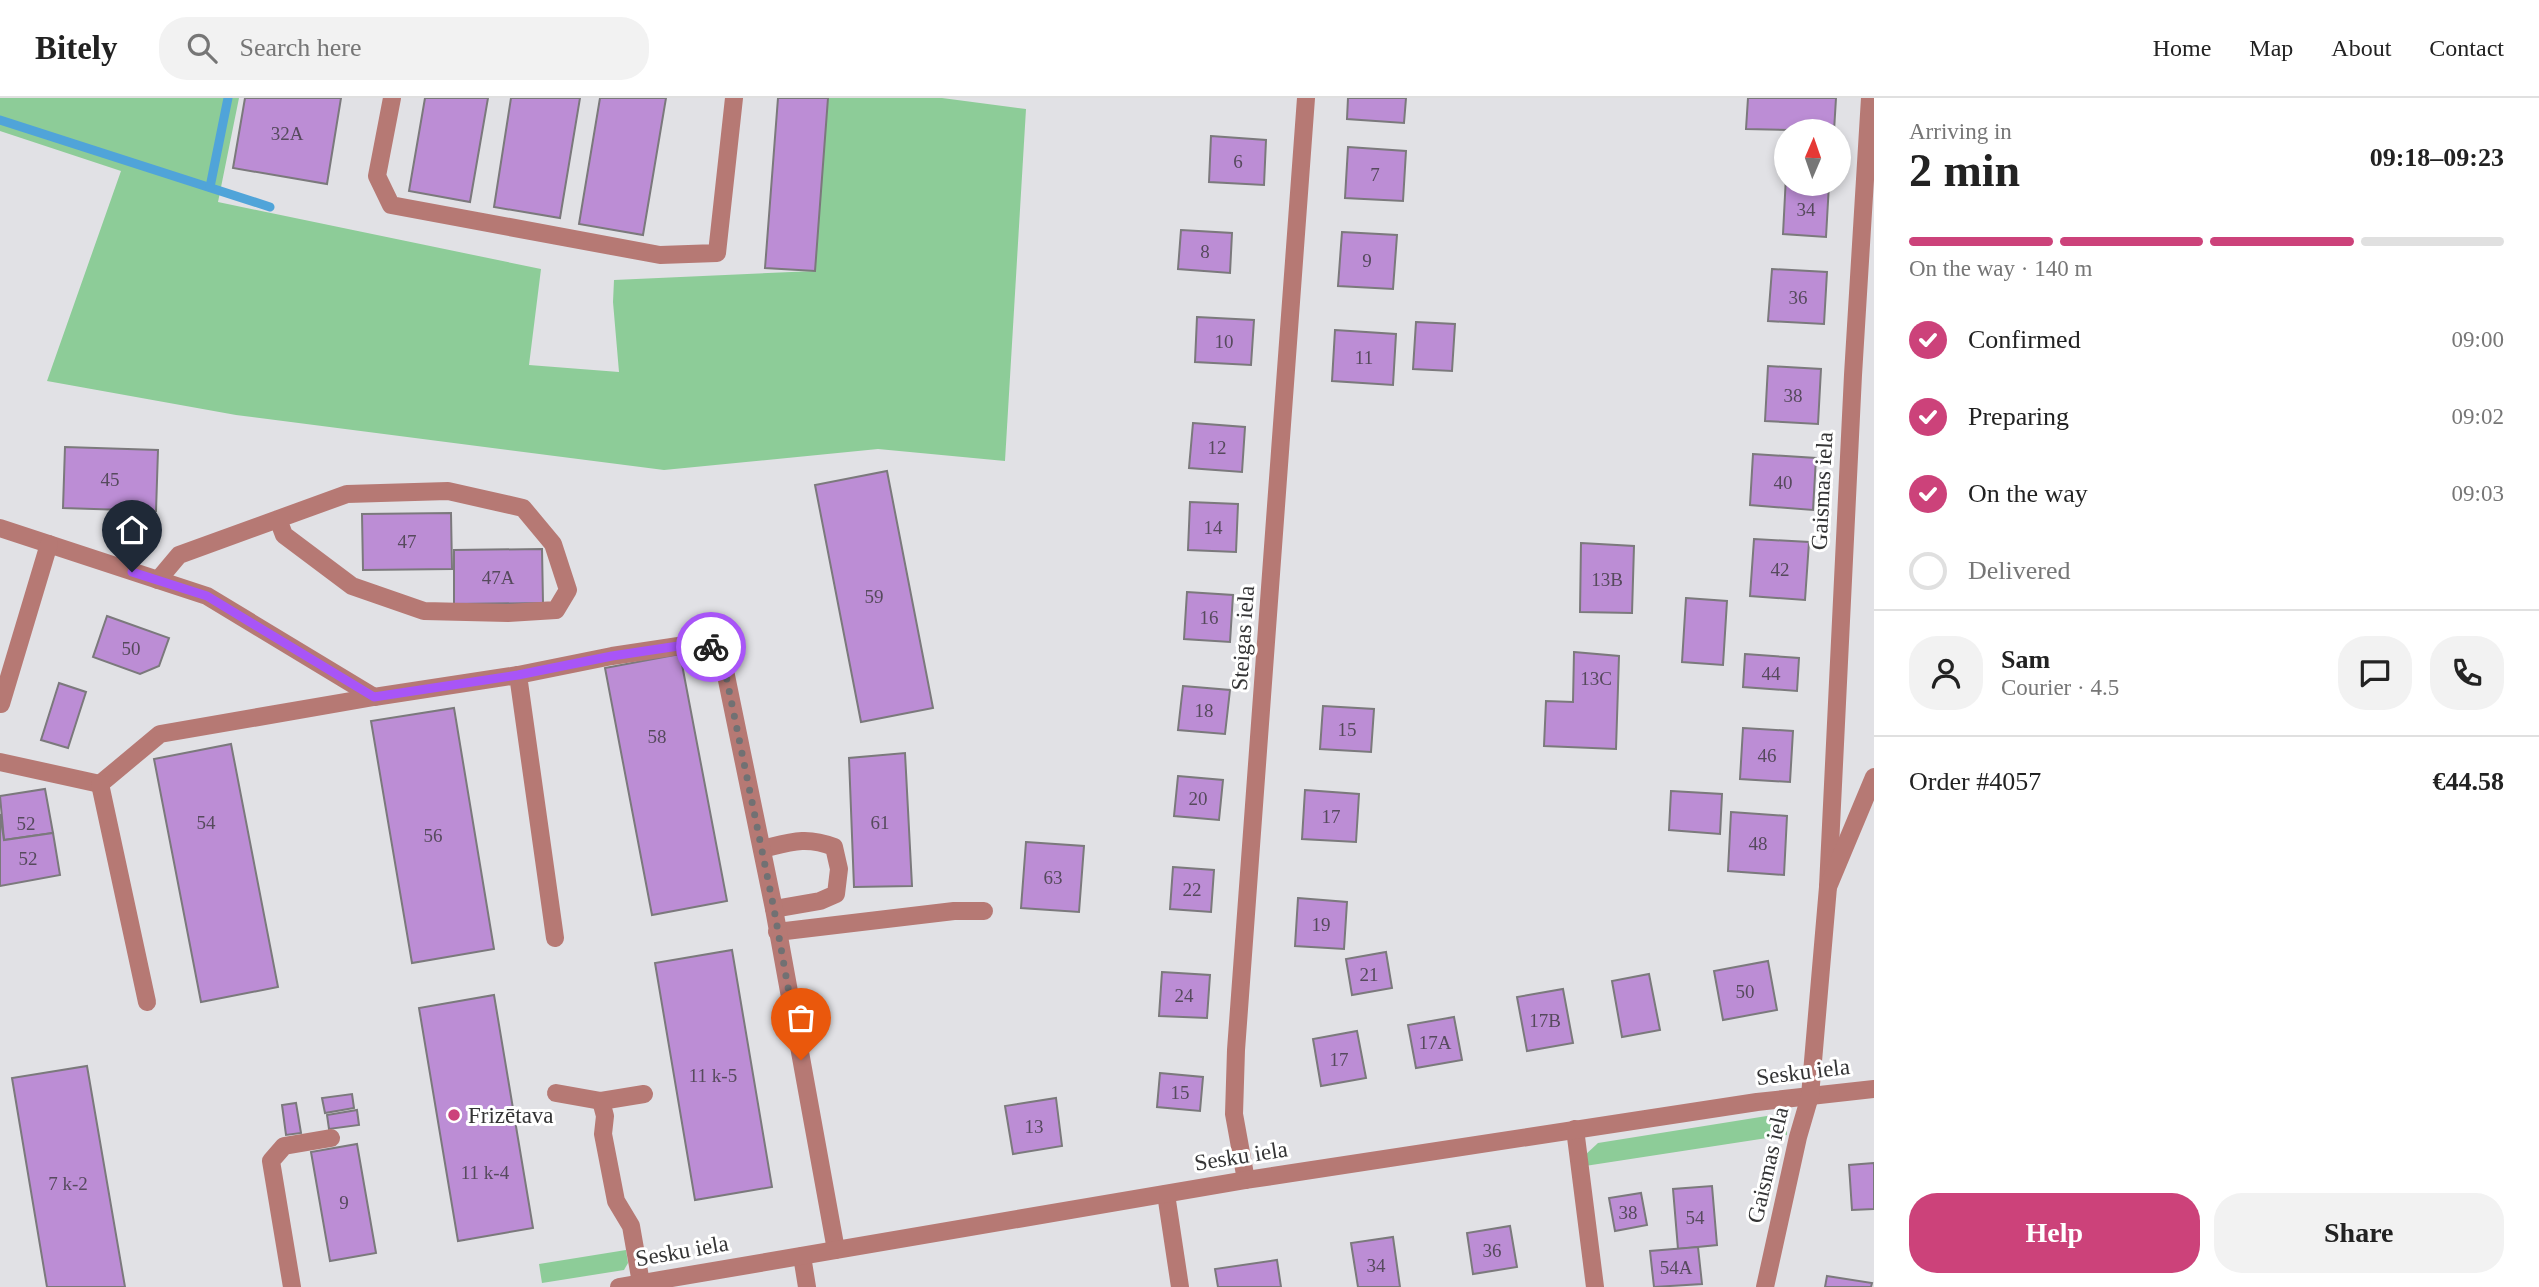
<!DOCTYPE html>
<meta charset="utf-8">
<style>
:root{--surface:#fff;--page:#f2f2f2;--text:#222;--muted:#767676;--line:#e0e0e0;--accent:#cc427a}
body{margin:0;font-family:"Times New Roman",serif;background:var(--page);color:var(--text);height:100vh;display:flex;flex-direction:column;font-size:26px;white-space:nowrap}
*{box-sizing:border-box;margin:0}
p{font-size:23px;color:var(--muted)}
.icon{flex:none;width:38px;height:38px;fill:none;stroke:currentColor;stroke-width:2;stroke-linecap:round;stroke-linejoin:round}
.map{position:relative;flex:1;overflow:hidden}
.sheet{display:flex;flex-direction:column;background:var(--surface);width:665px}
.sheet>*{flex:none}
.needle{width:46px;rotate:2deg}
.tools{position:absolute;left:1774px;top:21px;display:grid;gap:14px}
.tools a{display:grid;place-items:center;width:77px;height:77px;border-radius:50%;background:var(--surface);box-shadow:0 4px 10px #0003;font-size:35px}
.pin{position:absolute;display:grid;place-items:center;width:60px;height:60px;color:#fff;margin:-72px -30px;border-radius:50% 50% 50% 0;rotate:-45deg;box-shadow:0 0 7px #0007}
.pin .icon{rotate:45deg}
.courier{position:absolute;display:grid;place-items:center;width:70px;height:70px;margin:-35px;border:5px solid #a855f7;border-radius:50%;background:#fff;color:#222;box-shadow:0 2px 9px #0007}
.head em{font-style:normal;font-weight:800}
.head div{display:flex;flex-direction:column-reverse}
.head{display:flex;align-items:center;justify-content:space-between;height:119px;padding:0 35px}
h1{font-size:46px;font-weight:800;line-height:52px}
.bar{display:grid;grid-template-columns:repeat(4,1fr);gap:10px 7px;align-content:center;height:84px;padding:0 35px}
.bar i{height:9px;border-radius:5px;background:var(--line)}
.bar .current{background:var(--accent)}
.bar p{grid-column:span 4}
.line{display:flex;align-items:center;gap:18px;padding:0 35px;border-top:2px solid var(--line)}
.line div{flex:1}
.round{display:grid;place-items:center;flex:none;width:74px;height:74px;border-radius:28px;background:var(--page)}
ol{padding:0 35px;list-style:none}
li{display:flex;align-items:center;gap:21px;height:77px}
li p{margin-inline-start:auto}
li .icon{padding:7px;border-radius:50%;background:var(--accent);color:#fff;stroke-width:4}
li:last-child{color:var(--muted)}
li i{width:38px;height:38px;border:4px solid var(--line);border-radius:50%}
.button{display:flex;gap:14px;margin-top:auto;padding:14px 35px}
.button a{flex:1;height:80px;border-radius:28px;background:var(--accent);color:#fff;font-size:28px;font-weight:800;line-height:80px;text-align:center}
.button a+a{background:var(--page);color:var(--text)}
header{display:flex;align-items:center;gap:42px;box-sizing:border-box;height:98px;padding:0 35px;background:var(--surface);border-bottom:2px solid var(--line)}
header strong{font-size:33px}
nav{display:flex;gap:38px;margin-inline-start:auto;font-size:24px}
.search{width:490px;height:63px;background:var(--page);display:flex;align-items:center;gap:18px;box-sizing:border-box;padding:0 24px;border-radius:28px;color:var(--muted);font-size:26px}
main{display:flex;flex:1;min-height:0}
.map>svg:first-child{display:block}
.green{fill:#8dcc98}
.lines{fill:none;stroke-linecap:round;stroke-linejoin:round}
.stream{stroke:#50a4d9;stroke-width:9}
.building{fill:#bc8dd5;stroke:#7b797c;stroke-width:2}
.minor{stroke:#b67974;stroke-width:18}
.done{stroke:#717173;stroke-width:7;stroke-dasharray:0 12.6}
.route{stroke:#a855f7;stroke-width:9}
.poi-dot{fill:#cc427a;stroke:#fff;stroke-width:2.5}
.labels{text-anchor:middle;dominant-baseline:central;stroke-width:6;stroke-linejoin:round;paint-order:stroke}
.number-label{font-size:19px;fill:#564a5d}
.street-label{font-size:23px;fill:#343435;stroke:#fff}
.poi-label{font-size:23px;fill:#343435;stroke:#fff;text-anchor:start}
</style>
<header>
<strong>Bitely</strong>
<div class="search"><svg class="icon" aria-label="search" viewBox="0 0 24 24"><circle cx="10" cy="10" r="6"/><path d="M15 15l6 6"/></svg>Search here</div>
<nav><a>Home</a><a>Map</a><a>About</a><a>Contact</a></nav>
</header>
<main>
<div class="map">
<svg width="1874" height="1189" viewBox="0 0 1874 1189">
<rect width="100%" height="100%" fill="#e1e1e5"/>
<!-- green -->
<g class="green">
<polygon points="0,0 239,0 218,104 541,171 529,267 619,274 613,204 614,182 815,173 828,0 942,0 1026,11 1005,363 878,351 664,372 236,317 47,283 121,73 0,33"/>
<polygon points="1773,1017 1779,1019 1787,1028 1787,1037 1585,1068 1584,1058 1598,1045"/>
<polygon points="626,1152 628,1165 624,1172 542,1185 539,1166"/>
</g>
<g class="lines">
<!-- stream -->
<g class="stream">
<polyline points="0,22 270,109"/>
<polyline points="210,89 228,0"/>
</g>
</g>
<!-- building -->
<g class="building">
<polygon points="245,0 341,0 327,86 233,70"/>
<polygon points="425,0 488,0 470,104 409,93"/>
<polygon points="511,0 580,0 560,120 494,109"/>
<polygon points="600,0 666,0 643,137 579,126"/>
<polygon points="778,0 828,0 815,173 765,170"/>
<polygon points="1348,0 1406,0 1404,25 1347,21"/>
<polygon points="1748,0 1836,0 1834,33 1746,31"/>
<polygon points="1211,38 1266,42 1264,87 1209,84"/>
<polygon points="1348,49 1406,53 1403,103 1345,100"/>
<polygon points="1786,78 1787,86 1829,86 1826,139 1783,136"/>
<polygon points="1181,132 1232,135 1230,175 1178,171"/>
<polygon points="1342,134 1397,137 1393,191 1338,188"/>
<polygon points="1772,171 1827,174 1824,226 1768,223"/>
<polygon points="1197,219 1254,222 1251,267 1195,264"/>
<polygon points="1416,224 1455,226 1452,273 1413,271"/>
<polygon points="1335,232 1396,236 1393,287 1332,283"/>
<polygon points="1768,268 1821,271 1818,326 1765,323"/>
<polygon points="1193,325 1245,329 1242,374 1189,370"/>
<polygon points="65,349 158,352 156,413 63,410"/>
<polygon points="1753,356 1816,360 1813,412 1750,407"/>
<polygon points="887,373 933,610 861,624 815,387"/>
<polygon points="1190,404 1238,406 1236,454 1188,452"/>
<polygon points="451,415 452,471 363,472 362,416"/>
<polygon points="1754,441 1809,444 1805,502 1750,498"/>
<polygon points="1581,445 1634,448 1632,515 1580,514"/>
<polygon points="542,451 543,505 454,506 454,452"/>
<polygon points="1187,494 1233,497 1230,544 1184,541"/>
<polygon points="1686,500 1727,503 1723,567 1682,564"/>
<polygon points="107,518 169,540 159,568 140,576 93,559"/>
<polygon points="1574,554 1619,558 1616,651 1544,648 1546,603 1573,604"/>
<polygon points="680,556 727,803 652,817 605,570"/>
<polygon points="1745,556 1799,560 1797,593 1743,589"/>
<polygon points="59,585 86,594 68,650 41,642"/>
<polygon points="1183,588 1230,592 1225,636 1178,632"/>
<polygon points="1323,608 1374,611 1371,654 1320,651"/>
<polygon points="454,610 494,851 412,865 371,623"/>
<polygon points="1743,630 1793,633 1790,684 1740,681"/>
<polygon points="231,646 278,889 201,904 154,661"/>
<polygon points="905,655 912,788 854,789 849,660"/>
<polygon points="1178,678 1223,682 1219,722 1174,718"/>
<polygon points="45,691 53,735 4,742 0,698"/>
<polygon points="1305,692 1359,696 1356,744 1302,741"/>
<polygon points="1671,693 1722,696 1720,736 1669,732"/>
<polygon points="1731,714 1787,718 1784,777 1728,773"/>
<polygon points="0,716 4,742 53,735 60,777 0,788"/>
<polygon points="1026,744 1084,748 1079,814 1021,810"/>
<polygon points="1173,769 1214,772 1211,814 1170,811"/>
<polygon points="1298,800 1347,804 1344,851 1295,848"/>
<polygon points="732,852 772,1089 695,1102 655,865"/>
<polygon points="1386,854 1392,890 1352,897 1346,861"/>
<polygon points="1768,863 1777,912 1723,922 1714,873"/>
<polygon points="1162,874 1210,877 1207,920 1159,918"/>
<polygon points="1649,876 1660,932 1622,939 1612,883"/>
<polygon points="1563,891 1573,945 1527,953 1517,899"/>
<polygon points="494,897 533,1130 458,1143 419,910"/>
<polygon points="1454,919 1462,962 1416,970 1408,927"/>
<polygon points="1357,933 1366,980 1321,988 1313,941"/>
<polygon points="87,968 125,1189 47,1189 12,980"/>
<polygon points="1160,975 1203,979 1200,1013 1157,1009"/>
<polygon points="352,996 354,1010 325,1015 322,1000"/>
<polygon points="1056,1000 1062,1048 1013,1056 1005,1008"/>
<polygon points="296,1005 301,1035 286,1037 282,1007"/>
<polygon points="357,1012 359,1027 329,1031 327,1017"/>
<polygon points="357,1046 376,1155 330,1163 311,1054"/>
<polygon points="1874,1065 1874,1111 1852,1112 1849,1067"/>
<polygon points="1712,1088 1717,1147 1678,1151 1673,1091"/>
<polygon points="1641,1095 1647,1127 1615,1133 1609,1100"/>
<polygon points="1510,1128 1517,1169 1473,1176 1467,1135"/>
<polygon points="1393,1139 1400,1189 1358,1189 1351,1145"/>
<polygon points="1698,1149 1702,1186 1654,1189 1650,1153"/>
<polygon points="1277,1162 1281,1189 1218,1189 1215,1171"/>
<polygon points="1827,1178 1872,1185 1871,1189 1825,1189"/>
</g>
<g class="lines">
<!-- minor -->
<g class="minor">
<polyline points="392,0 377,78 391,107 660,157 717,155 734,0"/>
<polyline points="0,430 207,498 374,599 518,577"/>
<polyline points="158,482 179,457 347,396 448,393 523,410 553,446 568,492 556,512 508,515 424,513 352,488 284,437 278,421"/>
<polyline points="1,606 49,446"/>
<polyline points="0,664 100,686 160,636 374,599"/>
<polyline points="100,686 147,904"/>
<path d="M762,751C791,744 806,738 834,749L839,771L836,796L820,803L774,811"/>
<polyline points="1828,789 1853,277 1870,0"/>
<polyline points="777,834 954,813 984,813"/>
<polyline points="555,840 518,577 612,558 705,544 722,558 774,811 836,1152"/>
<polyline points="556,995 601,1003"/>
<polyline points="1575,1031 1595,1189"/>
<polyline points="1246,1082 1234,1016 1236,952 1306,0"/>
<polyline points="1166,1096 1180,1189"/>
<polyline points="802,1158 807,1189"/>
<polyline points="641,1185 631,1128 616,1103 603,1036 605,1018 601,1003 644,996"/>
<polyline points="292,1189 271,1063 284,1048 331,1040"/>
<polyline points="619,1189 1246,1082 1757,1004 1874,991"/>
<polyline points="1765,1189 1798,1039 1810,998 1828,789 1874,679"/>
</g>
</g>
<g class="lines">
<!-- done -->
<polyline class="done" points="711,549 722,558 774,811 801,962"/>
<!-- route -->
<polyline class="route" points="132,474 207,498 374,599 518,577 612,558 705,544 711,549"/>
</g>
<!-- markers -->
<circle class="poi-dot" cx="454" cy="1017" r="7"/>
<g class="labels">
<!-- number labels -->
<g class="number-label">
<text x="287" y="35">32A</text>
<text x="1238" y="63">6</text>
<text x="1375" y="76">7</text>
<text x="1806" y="111">34</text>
<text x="1205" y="153">8</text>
<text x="1367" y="162">9</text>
<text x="1798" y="199">36</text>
<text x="1224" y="243">10</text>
<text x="1364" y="259">11</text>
<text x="1793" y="297">38</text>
<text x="1217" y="349">12</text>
<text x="110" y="381">45</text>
<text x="1783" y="384">40</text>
<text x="1213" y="429">14</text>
<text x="407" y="443">47</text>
<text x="1780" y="471">42</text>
<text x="498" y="479">47A</text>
<text x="1607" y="481">13B</text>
<text x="874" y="498">59</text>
<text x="1209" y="519">16</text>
<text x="131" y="550">50</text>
<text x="1771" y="575">44</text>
<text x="1596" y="580">13C</text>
<text x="1204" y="612">18</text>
<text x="1347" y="631">15</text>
<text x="657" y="638">58</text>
<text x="1767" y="657">46</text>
<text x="1198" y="700">20</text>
<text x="1331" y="718">17</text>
<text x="206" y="724">54</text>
<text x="880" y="724">61</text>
<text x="26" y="725">52</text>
<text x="433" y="737">56</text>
<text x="1758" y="745">48</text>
<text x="28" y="760">52</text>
<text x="1053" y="779">63</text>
<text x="1192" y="791">22</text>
<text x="1321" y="826">19</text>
<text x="1369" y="876">21</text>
<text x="1745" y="893">50</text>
<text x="1184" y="897">24</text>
<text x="1545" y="922">17B</text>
<text x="1435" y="944">17A</text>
<text x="1339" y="961">17</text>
<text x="713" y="977">11 k-5</text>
<text x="1180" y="994">15</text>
<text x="1034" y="1028">13</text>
<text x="485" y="1074">11 k-4</text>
<text x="68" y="1085">7 k-2</text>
<text x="344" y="1104">9</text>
<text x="1628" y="1114">38</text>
<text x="1695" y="1119">54</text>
<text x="1492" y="1152">36</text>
<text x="1376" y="1167">34</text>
<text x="1676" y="1169">54A</text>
</g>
<!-- street labels -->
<g class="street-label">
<text transform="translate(1822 393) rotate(-87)">Gaismas iela</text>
<text transform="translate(1243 540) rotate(-86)">Steigas iela</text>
<text transform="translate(1803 974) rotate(-7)">Sesku iela</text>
<text transform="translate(1241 1058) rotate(-9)">Sesku iela</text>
<text transform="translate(1768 1067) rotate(-77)">Gaismas iela</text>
<text transform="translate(682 1153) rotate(-10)">Sesku iela</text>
</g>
<!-- poi labels -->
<g class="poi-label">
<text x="468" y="1017">Frizētava</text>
</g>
</g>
</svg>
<div class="tools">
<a><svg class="needle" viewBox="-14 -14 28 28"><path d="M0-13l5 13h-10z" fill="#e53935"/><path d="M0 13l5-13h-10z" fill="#767676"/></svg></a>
</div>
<div class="pin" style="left:801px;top:962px;background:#ea580c"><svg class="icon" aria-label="bag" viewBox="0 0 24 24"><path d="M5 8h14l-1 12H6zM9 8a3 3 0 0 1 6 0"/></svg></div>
<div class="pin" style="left:132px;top:474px;background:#1f2937"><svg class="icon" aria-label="home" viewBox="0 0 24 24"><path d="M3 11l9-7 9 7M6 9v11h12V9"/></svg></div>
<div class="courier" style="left:711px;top:549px"><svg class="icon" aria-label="bike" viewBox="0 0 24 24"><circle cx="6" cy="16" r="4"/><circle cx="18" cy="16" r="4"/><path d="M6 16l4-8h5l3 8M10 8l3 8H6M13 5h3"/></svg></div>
</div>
<section class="sheet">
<div class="head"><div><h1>2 min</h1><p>Arriving in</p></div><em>09:18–09:23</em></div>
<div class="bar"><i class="current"></i><i class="current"></i><i class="current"></i><i></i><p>On the way · 140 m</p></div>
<ol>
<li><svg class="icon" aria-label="check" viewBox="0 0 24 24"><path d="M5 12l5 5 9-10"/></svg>Confirmed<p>09:00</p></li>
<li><svg class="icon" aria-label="check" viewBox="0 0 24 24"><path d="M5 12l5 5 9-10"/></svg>Preparing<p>09:02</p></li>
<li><svg class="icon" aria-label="check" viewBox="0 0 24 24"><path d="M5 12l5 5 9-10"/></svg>On the way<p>09:03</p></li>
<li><i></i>Delivered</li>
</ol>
<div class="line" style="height:126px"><a class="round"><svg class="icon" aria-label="person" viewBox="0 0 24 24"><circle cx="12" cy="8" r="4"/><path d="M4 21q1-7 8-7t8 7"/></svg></a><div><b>Sam</b><p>Courier · 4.5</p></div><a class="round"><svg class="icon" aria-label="chat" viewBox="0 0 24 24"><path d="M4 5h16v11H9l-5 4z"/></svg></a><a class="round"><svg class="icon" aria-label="phone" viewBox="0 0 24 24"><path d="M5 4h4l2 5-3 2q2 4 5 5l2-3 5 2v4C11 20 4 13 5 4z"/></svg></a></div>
<div class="line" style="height:91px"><div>Order #4057</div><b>€44.58</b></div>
<div class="button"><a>Help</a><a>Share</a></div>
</section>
</main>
